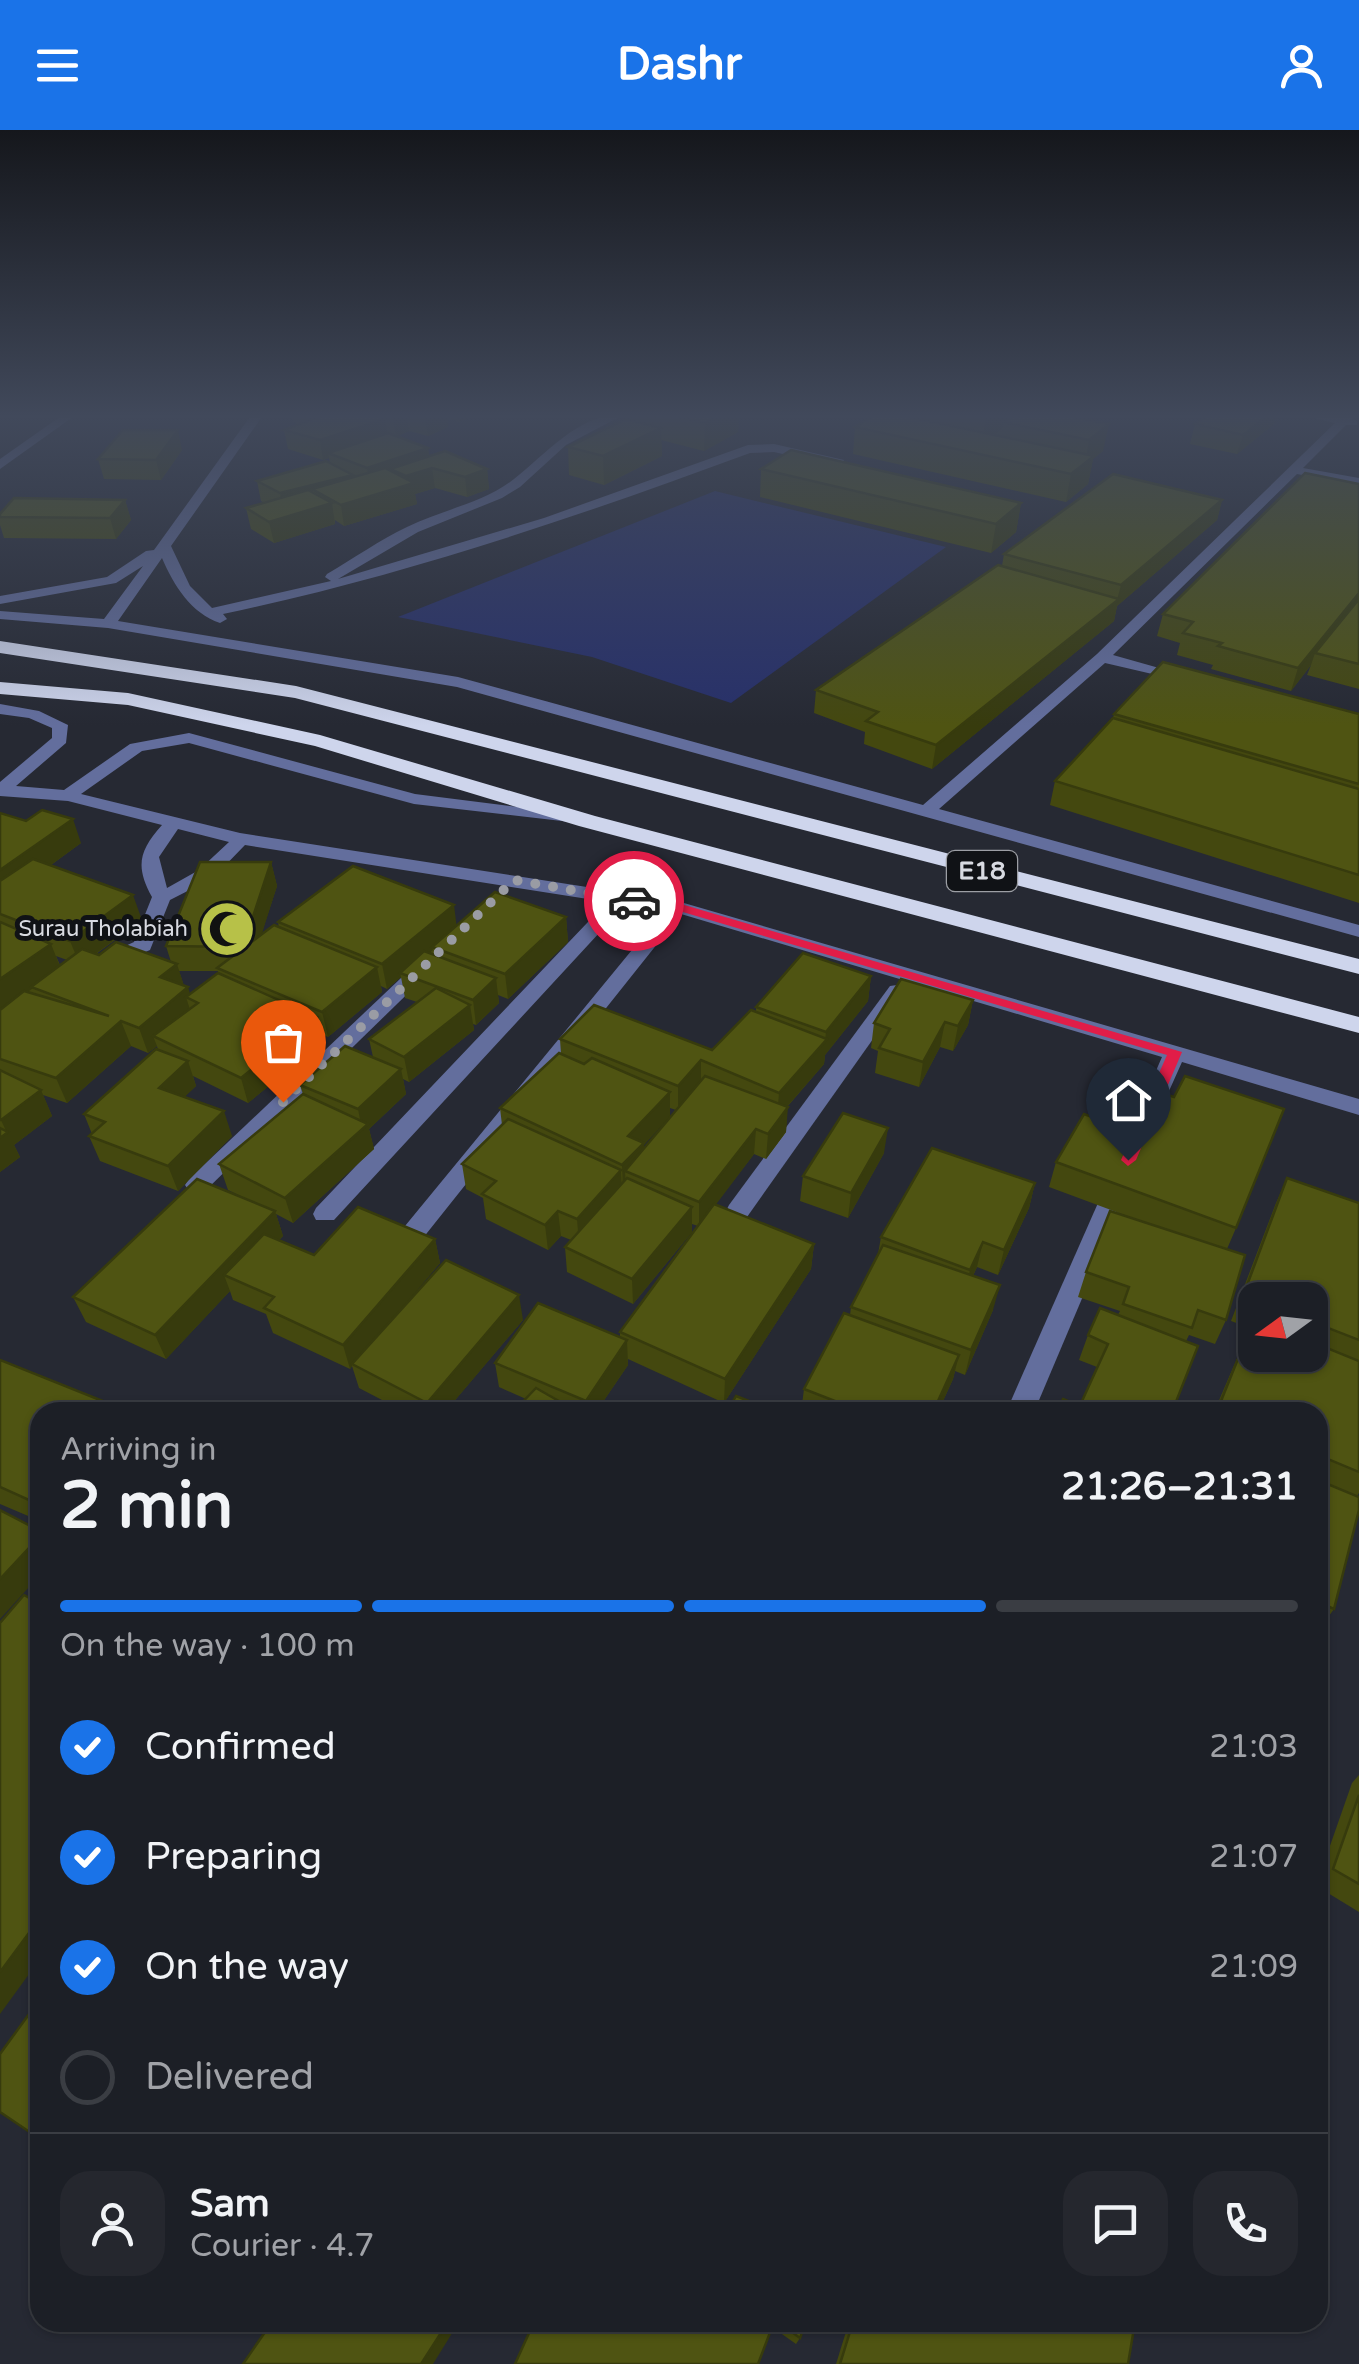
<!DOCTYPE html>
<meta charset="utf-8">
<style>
:root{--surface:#1c1f26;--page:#25272e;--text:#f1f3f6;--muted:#a0a2a7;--line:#3a3d43;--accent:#1a73e8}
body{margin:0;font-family:"Varela Round",sans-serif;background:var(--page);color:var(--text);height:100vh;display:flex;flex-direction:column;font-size:38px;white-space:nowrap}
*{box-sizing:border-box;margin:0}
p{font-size:32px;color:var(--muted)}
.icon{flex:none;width:55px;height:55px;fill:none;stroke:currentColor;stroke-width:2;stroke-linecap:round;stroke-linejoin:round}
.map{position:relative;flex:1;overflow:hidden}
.drawer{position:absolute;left:30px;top:1272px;width:1298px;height:930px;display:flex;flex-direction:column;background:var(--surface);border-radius:30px;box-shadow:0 2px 8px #0004,0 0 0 2px var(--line)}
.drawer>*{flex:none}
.needle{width:65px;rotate:255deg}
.controls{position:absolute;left:1238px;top:1152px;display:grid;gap:20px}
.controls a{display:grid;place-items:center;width:90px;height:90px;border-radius:20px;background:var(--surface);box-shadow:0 2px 8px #0004,0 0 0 2px var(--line);font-size:50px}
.pin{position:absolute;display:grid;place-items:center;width:85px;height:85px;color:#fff;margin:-102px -42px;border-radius:50% 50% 50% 0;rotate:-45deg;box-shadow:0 0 10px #0007}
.pin .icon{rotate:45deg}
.courier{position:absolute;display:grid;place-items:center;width:100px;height:100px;margin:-50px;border:8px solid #e11d48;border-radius:50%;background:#fff;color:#222;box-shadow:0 2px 12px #0007}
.head em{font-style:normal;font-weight:700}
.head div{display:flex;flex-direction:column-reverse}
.head{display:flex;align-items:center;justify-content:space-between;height:170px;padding:0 30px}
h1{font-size:65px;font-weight:700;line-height:75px}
.bar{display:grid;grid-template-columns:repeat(4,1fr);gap:15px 10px;align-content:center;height:120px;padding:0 30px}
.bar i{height:12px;border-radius:8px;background:var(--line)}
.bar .current{background:var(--accent)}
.bar p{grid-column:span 4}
.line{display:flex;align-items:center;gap:25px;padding:0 30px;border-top:2px solid var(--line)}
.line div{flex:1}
.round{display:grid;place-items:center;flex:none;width:105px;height:105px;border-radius:30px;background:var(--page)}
ol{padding:0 30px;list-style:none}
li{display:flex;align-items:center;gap:30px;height:110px}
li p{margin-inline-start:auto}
li .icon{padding:10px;border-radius:50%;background:var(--accent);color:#fff;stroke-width:4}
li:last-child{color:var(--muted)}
li i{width:55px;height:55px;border:5px solid var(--line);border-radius:50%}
header{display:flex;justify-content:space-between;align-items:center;height:130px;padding:0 30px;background:var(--accent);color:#fff;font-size:45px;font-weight:700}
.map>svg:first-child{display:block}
.green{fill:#27306a}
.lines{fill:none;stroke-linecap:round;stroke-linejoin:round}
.minor{fill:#636e9d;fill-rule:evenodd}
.highway{fill:#ced5ec;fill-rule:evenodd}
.wall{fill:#44480f;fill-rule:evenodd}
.shaded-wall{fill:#373b0d}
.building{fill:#4f5412;stroke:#373b0d;stroke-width:2.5}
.route{fill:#e11d48}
.done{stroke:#9a9ca4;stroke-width:10;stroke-dasharray:0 18}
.labels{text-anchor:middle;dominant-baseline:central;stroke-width:10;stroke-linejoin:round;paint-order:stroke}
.far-poi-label{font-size:22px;fill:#d8dae1;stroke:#101216;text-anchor:end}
.shield{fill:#101216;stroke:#9c9ea4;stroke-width:2.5}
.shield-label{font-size:25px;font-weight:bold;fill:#d8dae1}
</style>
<header><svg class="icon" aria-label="menu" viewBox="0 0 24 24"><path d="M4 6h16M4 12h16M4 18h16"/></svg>Dashr<svg class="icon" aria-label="person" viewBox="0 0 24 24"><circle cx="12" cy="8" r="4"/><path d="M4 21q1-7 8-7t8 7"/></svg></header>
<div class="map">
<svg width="1359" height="2234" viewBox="0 0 1359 2234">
<rect width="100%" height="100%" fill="#262933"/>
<!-- green -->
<polygon class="green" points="715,361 946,417 731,573 592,527 398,487"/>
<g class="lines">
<!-- minor -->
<g class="minor">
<polygon points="64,284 77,284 0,339 0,329"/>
<path d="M252,284H264L171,416L190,456L212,478L331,451L325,447L327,444C354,428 380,410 407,397C441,380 484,373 514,349C546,324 580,282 625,284L566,315L520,357L502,368L418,402L338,449L544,388L748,315L774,314L844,330L840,337L774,322L750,323C577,387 403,446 223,484L227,489L220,493C191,483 174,456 162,428L118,491L458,547L923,675L1097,524L1335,293L1298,284L1341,287L1357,284L1352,289L1357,291V295H1346L1303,338L1359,348V356L1297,344L1113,525L1191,547V553L1105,533L939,679L1359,795V807L457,557L108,498L0,489V481L104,489L143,436L116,453L0,474V466L107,447L146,421L154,420Z"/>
<path d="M0,574L39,581L68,595L66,613L16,656L64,660L130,614L189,603L415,664L573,684L582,689L579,693L414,674L189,613L142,621L81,664L240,703L677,771L1359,969V985L1182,932L1152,999H1136L1133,993L1162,927L681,784L423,1108H405L402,1102L405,1096L664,781L625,775L334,1090H316L313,1084L316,1078L607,772L245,715L213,748L170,770L150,820L113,836H99V828L134,812L152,767C135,736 139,721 162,695L68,671L0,666V652L52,608V598L29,588L0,584ZM178,699L229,712L199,740L167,758L159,727Z"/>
<polygon points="427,828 434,830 434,838 205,1061 189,1061 185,1055 189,1049 420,830"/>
<polygon points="897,855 907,861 747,1087 729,1087 726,1081 729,1075 890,856"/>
<polygon points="1121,1040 1133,1048 1034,1282 1006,1282 1109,1048"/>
</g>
<!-- highway -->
<g class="highway">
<polygon points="0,511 296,556 1359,829 1359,844 295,568 0,523"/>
<polygon points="0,552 128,563 320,605 595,686 1359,887 1359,903 579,696 315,616 128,575 0,564"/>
</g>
</g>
<!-- wall -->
<g class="wall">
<polygon points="291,284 480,284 459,292 447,288 448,297 428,306 409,301 397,306 428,318 429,326 487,339 489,359 467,367 435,358 415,364 417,374 344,396 335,390 335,394 274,413 251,399 246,378 265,373 261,371 257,351 330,333 329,328 323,330 288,319 284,300 299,294 293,292"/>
<polygon points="630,284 739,284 738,302 704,321 661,310 662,326 604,355 569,345 568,317 630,290"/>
<polygon points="844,284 1006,284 1005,290 1059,284 1103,321 1093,329 1088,354 1066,372 853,324 855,297 868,289"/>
<polygon points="1209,284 1277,284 1274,294 1237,324 1190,314 1195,294"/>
<polygon points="182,320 161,350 104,349 98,329"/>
<polygon points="761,339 1021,373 1016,402 991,423 760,367"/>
<polygon points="1359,354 1359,559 1307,545 1311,535 1291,561 1211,539 1213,535 1177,525 1180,513 1157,506 1163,484"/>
<polygon points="125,370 131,390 116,409 4,408 0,395 0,384"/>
<polygon points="1222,370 1217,390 1117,476 1114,491 932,639 864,614 865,602 814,583 816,560 1002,436 1004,424"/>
<polygon points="1114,584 1359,584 1359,773 1050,675 1055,651 1113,588"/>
<path d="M0,683L81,713L51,735L142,790L96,824L171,832L166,816L271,732L277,756L261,805L279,798L278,792L457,796L566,787L568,812L508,869L498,865L499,873L476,895L473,894L474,900L409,952L403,949L406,964L369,999L374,1019L293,1093L276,1084L283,1106L278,1111L314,1125L435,1109L440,1133L394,1187L523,1190L445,1282H405L359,1258L352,1236L350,1239L273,1203L266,1184L233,1170L230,1161L166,1229L86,1192L73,1167L249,1070L228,1060L219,1034L303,964L300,955L373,927L369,909L417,872L405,868L401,847L387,859L381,856L382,862L328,907L321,904L323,912L248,973L193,946L196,956L184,967L232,1006L178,1061L100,1031L89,1006L92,1004L84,984L158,920L157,916L148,923L131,916L67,973L43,965L52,986L14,1015L20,1027L0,1042ZM56,826L67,830L60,835ZM179,841H218V843L190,864L184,856Z"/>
<path d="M871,846L868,871L825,925L824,934L787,977L786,1002L766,1029L754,1024L715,1075L814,1114L811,1139L724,1273L628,1229V1235L596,1282H513L526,1269L499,1257L495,1233L620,1207V1202L698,1096L692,1094V1102L633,1174L567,1142L565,1117L571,1110L561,1106L548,1120L486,1089L483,1068L466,1059L462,1034L502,995L500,978L561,924L560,909L712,920L756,882V877ZM670,978L676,980L644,1019V1015Z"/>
<polygon points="973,870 968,895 953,921 940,917 919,957 875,943 878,921 871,918 874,893"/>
<polygon points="884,1023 848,1088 800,1071 803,1046"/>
<polygon points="1056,1032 1236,1098 1227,1119 1226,1190 1215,1214 1189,1205 1186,1211 1172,1282 1056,1282 1080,1277 1097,1237 1079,1230 1088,1205 1118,1185 1120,1181 1078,1167 1086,1142 1138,1090 1049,1057"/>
<path d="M1287,1048L1359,1073V1363L1357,1366L1334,1479L1318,1501V1282H1214L1250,1198L1231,1191L1276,1073ZM1255,1170H1310V1225H1255Z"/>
<polygon points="1035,1053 1029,1078 998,1145 977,1137 973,1146 993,1180 965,1245 955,1241 953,1249 938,1282 801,1282 804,1259 850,1185 851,1177 878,1124 881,1107"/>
<polygon points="0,1230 40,1282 40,1391 0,1374"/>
<polygon points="1359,1645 1359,1782 1318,1757 1318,1750 1352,1653"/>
<polygon points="534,2192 806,2192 800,2208 796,2214 772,2197"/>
<polygon points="849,2192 1135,2192 1128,2234 836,2234"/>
</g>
<!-- shaded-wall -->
<g class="shaded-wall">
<polygon points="402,284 406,284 409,301 396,307 393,287"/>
<polygon points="433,284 447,284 448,297 428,306 425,287"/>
<polygon points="458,284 480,284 459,292"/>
<polygon points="722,284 739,284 738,302 704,321 705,293"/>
<polygon points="989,284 1006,284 1004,292 1003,292 1002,299 982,313 986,286"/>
<polygon points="1269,284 1277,284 1274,294 1237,324 1243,305"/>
<polygon points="385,289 388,308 328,323 329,328 323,330 320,310"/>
<polygon points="1109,294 1103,321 1093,329 1088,354 1066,372 1071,344 1085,333 1089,310"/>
<polygon points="661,298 662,326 604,355 603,326"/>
<polygon points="178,300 182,320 161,350 156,330"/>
<polygon points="428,318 430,338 390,339 392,351 370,359 367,338"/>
<polygon points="432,338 435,358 415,364 417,374 344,396 341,375 408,355 406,346"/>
<polygon points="487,339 489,359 467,367 465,347"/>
<polygon points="353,345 356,365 312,359 315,376 284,384 280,363"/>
<polygon points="125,370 131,390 116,409 110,388"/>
<polygon points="1222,370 1217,390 1117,476 1114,491 932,639 936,615 1117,470 1121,455"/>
<polygon points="332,373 335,394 274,413 269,392"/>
<polygon points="1021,373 1016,402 991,423 996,394"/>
<polygon points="1359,463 1359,475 1315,523 1311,535 1291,561 1298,538"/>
<polygon points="73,689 81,713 0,772 0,740"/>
<polygon points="271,732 277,756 250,841 243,817"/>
<polygon points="133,765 142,790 80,835 70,811"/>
<polygon points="454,775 457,799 432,817 433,820 404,844 400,843 401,847 387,859 382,834"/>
<polygon points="566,787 568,812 508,869 505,844"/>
<polygon points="51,814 61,839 0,881 0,849"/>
<polygon points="177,834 185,859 160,847"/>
<polygon points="377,837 382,862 328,907 322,882"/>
<polygon points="871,846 868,871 825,925 824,934 777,988 779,963 825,911 826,902"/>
<polygon points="496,848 499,873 476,895 473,870"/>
<polygon points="188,857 192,870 186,867 192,886 153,906 157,916 148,923 139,898"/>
<polygon points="973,870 968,895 953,921 958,896"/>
<polygon points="470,875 474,900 409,952 404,927"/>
<polygon points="317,887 323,912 248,973 241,948"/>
<polygon points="121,891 131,916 67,973 56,948"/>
<polygon points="945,892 940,917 919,957 923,932"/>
<polygon points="701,930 701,955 678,981 678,956"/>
<polygon points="188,931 196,956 168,983 159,958"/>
<polygon points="401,939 406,964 369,999 374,1019 293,1093 285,1068 362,1000 358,979"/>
<polygon points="41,960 52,986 14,1015 20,1027 0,1042 0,1008 7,1003 1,990"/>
<polygon points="670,962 670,987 644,1015 644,1038 625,1041 626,1057 623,1060 622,1035 628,1006"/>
<polygon points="788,977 786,1002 766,1029 768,1004"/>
<polygon points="224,981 232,1006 178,1061 168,1036"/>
<polygon points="888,998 884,1023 848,1088 851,1063"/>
<polygon points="756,999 754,1024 699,1097 699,1072"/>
<polygon points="621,1040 622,1065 579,1114 577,1089"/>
<polygon points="1035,1053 1029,1078 998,1145 1004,1120"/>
<polygon points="692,1077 692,1102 633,1174 632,1149"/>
<polygon points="275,1081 283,1106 239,1152 224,1145 230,1161 166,1229 155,1205"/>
<polygon points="558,1081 561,1106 548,1120 545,1095"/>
<polygon points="435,1109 440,1133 354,1235 352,1234 352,1236 350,1239 343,1215"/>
<polygon points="983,1112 977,1137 964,1165 970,1140"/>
<polygon points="814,1114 811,1139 724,1273 725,1249"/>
<polygon points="1000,1155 993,1180 965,1245 971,1220"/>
<polygon points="519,1165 523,1190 445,1282 430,1282 427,1273"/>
<polygon points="627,1210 628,1235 596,1282 587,1282 586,1271"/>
<polygon points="959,1225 953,1249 938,1282 933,1282"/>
<polygon points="40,1406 40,1445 0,1489 0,1449"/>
<polygon points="40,1788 40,1829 0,1884 0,1842"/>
<polygon points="448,2192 459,2192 433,2234 421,2234"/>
</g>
<!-- building -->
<g class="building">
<polygon points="325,284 368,284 385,289 320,310 284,300"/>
<polygon points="379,284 402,284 393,287"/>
<polygon points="413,284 433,284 425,287"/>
<polygon points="664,284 722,284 705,293"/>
<polygon points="876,284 895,284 1094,326 1071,344 855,297"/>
<polygon points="1014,284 1059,284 1109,294 1089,310 1003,292"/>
<polygon points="1209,284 1269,284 1243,305 1195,294"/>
<polygon points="626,289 661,298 603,326 568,317"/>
<polygon points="123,300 178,300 156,330 98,329"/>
<polygon points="388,303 428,318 367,338 328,323"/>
<polygon points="791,320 1021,373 996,394 761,339"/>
<polygon points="445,321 487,339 465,347 432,338 406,346 390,339"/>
<polygon points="326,331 353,345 280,363 257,351"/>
<polygon points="385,338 414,353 341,375 312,359"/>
<polygon points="1305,343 1359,354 1359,463 1298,538 1218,516 1222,513 1183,503 1193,492 1163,484"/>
<polygon points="1113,344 1222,370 1121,455 1004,424"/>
<polygon points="308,360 332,373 269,392 246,378"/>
<polygon points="14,368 125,370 110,388 0,387 0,384"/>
<polygon points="998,435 1119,469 936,615 866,591 878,582 816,560"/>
<polygon points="1359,469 1359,534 1315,523"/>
<polygon points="1163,532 1359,584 1359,654 1114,584"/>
<polygon points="1113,588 1359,659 1359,745 1055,651"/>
<polygon points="42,680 73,689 0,740 0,683 26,691"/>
<polygon points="33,729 133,765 70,811 0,784 0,751"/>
<polygon points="200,732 271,732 243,817 166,816"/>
<polygon points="353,736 454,775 382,834 278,792"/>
<polygon points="495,762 566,787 505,844 432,817"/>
<polygon points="0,792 51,814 0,849"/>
<polygon points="274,795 377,837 322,882 217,838"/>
<polygon points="116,812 177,834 160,847 188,857 139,898 121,891 56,948 0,929 0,880 24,861 109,886 31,857 82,819 99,825"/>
<polygon points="424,821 496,848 473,870 400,843"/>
<polygon points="803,823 871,846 826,902 756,877"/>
<polygon points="218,843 317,887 241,948 153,906 198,873 186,867"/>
<polygon points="901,849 973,870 958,896 945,892 923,932 879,918 890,899 874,893"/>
<polygon points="436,858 470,875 404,927 369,909"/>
<polygon points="594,875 712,920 751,880 827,909 779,963 701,930 678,956 560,909"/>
<polygon points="345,916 401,939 358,979 300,955"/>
<polygon points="156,919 188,931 159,958 224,981 168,1036 89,1006 105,992 84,984"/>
<polygon points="559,923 584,934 592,928 670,962 628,1006 644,1013 622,1035 500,978"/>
<polygon points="0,940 41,960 1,990 0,990"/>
<polygon points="705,946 788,977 768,1004 756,999 699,1072 625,1041"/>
<polygon points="1185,946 1284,979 1236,1098 1056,1032 1084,984 1128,1000 1148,959 1174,967"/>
<polygon points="303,964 368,994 285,1068 219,1034"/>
<polygon points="843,983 888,998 851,1063 803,1046"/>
<polygon points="508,989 621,1040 577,1089 558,1081 545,1095 482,1064 496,1051 462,1034"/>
<polygon points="0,998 8,1002 0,1008"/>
<polygon points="932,1018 1035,1053 1004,1120 983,1112 970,1140 881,1107"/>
<polygon points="627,1048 692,1077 632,1149 565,1117"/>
<polygon points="1287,1048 1359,1073 1359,1210 1310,1191 1310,1170 1255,1171 1243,1166"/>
<polygon points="197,1049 275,1081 155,1205 73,1167"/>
<polygon points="714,1074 814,1114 725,1249 620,1202"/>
<polygon points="358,1077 435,1109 343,1215 264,1178 274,1167 224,1145 264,1104 314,1125"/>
<polygon points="1110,1081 1245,1125 1226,1190 1198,1180 1192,1198 1123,1174 1129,1157 1086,1142"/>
<polygon points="883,1115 1000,1155 971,1220 851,1177"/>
<polygon points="446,1130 519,1165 427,1273 352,1234"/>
<polygon points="538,1173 627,1210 586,1271 495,1233"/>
<polygon points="1100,1178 1198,1216 1172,1282 1110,1282 1082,1271 1108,1214 1088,1205"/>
<polygon points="844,1183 959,1225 933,1282 863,1282 804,1259"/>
<polygon points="1254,1189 1255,1225 1310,1225 1310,1211 1359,1231 1359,1342 1318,1325 1318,1282 1217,1281"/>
<polygon points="0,1230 130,1282 40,1282 40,1375 0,1357"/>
<polygon points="536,1258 578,1282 513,1282"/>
<polygon points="736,1266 777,1282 727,1282"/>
<polygon points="1063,1269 1093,1282 1056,1282"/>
<polygon points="479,1277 489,1282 474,1282"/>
<polygon points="1318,1350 1359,1367 1359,1380 1334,1479 1318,1472"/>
<polygon points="0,1380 40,1401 40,1406 0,1449"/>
<polygon points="24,1465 40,1474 40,1788 0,1842 0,1493"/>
<polygon points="1359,1665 1359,1754 1333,1739"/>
<polygon points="40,1869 40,2009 0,1982 0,1924"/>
<polygon points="272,2192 448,2192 421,2234 243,2234"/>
<polygon points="534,2192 774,2192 758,2234 515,2234"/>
<polygon points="778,2192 806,2192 800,2208"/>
<polygon points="853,2192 1135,2192 1128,2234 840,2234"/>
</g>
<!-- sky -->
<linearGradient id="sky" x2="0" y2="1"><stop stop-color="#15171c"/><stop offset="0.48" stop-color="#41495b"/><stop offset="1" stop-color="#41495b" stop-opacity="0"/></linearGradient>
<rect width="1359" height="596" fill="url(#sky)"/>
<!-- route -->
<polygon class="route" points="634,767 681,774 1182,922 1136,1030 1128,1036 1121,1030 1167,925 676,780 629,773 627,771"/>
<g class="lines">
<!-- done -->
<polyline class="done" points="283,972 514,750 634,771"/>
</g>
<!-- icons -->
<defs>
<g id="mosque-disc" transform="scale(2.875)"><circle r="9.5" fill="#b7c148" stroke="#101216"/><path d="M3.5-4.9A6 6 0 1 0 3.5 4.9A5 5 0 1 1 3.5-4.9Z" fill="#111"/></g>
</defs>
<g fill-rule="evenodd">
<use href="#mosque-disc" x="227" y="799"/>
</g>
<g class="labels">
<!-- far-poi labels -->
<g class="far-poi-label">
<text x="188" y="799">Surau Tholabiah</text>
</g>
<!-- shield labels -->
<rect class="shield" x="947" y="721" width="70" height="40" rx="8"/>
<g class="shield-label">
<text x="982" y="741">E18</text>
</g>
</g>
</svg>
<div class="controls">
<a><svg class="needle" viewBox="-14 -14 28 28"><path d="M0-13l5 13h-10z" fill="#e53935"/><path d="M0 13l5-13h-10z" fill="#a0a2a7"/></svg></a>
</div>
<div class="pin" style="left:283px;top:972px;background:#ea580c"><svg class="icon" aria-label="bag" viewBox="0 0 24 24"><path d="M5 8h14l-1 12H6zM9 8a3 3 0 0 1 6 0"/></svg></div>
<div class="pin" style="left:1128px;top:1030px;background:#1f2937"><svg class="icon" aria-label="home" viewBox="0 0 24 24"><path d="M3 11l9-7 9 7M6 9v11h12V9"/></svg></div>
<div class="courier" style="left:634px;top:771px"><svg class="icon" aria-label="car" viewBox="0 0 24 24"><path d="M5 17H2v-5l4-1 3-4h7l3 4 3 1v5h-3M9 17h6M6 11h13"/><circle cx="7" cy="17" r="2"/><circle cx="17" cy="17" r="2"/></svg></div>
<section class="drawer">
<div class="head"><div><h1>2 min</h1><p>Arriving in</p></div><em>21:26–21:31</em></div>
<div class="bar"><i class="current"></i><i class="current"></i><i class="current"></i><i></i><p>On the way · 100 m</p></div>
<ol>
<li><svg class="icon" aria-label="check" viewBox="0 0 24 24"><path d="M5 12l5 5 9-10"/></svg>Confirmed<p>21:03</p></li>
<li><svg class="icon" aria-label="check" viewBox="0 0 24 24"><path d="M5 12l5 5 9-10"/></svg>Preparing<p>21:07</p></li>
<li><svg class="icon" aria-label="check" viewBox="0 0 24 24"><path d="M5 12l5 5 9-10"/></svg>On the way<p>21:09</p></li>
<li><i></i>Delivered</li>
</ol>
<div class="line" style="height:180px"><a class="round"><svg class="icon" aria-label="person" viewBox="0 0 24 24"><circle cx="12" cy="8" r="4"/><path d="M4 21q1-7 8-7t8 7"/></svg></a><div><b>Sam</b><p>Courier · 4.7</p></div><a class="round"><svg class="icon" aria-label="chat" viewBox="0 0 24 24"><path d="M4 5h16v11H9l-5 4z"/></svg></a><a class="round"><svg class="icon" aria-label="phone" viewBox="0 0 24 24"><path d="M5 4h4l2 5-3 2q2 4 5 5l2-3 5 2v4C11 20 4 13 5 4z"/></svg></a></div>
</section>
</div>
